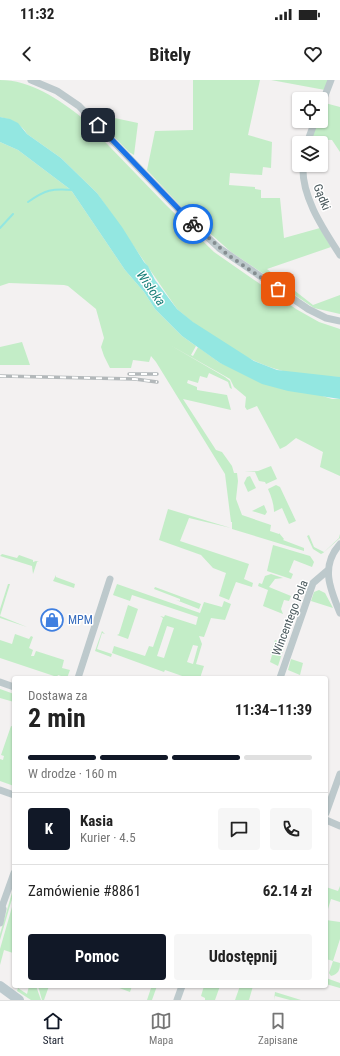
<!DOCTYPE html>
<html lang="pl">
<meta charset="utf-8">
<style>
:root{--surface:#fff;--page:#f6f6f6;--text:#222;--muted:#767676;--line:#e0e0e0;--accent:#111827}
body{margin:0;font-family:"Roboto Condensed",sans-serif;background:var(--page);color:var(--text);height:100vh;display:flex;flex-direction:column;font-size:15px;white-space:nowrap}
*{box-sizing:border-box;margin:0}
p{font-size:13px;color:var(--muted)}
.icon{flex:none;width:22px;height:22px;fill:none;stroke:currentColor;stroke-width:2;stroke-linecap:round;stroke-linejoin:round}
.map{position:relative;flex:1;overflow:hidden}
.sheet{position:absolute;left:12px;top:596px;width:316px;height:312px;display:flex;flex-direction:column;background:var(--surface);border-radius:4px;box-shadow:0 1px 3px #0004}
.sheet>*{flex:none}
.buttons{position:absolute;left:292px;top:12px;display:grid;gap:8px}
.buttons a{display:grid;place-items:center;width:36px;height:36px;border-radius:4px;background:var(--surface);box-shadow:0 1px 3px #0004;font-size:20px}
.pin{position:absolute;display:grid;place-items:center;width:34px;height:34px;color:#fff;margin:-17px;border-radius:8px;box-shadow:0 2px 6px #0006}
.courier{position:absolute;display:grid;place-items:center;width:40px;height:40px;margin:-20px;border:3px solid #1a73e8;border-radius:50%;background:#fff;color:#222;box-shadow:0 1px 5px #0007}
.head em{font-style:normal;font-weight:700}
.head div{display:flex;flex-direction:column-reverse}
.head{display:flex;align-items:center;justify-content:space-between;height:68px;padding:0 16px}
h1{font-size:26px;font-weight:700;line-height:30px}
.bar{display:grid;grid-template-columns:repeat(4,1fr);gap:6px 4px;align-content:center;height:48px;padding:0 16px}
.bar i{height:5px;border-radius:3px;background:var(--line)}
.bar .current{background:var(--accent)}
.bar p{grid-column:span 4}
.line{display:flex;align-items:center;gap:10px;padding:0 16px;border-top:1px solid var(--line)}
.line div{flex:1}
.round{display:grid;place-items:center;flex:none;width:42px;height:42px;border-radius:4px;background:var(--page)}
.button{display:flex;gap:8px;margin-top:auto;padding:8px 16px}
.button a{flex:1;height:46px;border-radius:4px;background:var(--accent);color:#fff;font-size:16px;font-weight:700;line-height:46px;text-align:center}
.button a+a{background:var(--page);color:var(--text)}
.status{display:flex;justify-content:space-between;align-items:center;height:28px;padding:0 20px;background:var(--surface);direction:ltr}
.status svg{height:11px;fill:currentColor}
header{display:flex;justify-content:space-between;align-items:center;height:52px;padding:0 16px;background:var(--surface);font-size:18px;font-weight:700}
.menu{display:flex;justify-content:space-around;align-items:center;height:56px;border-top:1px solid var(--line);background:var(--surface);font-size:11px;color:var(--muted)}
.menu a{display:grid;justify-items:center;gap:2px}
.menu .current{color:var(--accent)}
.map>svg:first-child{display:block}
.green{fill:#c3edc7;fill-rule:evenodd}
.water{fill:#93e7e1}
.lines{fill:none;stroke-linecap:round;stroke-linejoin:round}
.stream{stroke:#93e7e1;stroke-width:2}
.street{stroke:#bdc9cc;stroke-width:7}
.secondary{stroke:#bbc9ce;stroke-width:10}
.rail-casing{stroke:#b3b8ba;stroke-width:3.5}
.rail{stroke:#fff;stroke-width:2;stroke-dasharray:6;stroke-linecap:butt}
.done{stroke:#858e91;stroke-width:4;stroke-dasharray:0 7.2}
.route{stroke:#1a73e8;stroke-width:5}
.labels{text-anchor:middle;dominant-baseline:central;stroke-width:3;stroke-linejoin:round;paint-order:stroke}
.street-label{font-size:12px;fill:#4a595d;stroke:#fff}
.shop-label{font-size:12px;fill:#366cbe;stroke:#fff;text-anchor:start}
.water-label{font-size:13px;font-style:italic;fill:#157e77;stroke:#fff}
</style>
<div class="status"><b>11:32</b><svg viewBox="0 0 49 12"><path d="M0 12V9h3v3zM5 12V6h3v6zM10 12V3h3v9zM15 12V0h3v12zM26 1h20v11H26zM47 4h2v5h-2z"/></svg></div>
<header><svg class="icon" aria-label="back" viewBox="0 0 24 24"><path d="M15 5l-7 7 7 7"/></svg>Bitely<svg class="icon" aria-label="heart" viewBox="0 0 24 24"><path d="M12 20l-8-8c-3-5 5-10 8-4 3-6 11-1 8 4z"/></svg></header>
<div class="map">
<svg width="340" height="920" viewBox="0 0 340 920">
<rect width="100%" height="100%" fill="#f3f1f1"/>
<!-- green -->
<g class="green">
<path d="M0,0C30,0 59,19 81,37L166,125L214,172L296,229L319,242L340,249V297C319,296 296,296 276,289C240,278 205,254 177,229L97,113L61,78L27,54C22,44 10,39 0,37Z"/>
<polygon points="193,0 260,0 248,55 272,62 271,88 263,87 262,95 230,93 229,105 255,107 255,109 261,110 261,118 280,118 284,158 320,148 331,167 267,189 313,225 340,215 340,234 314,228 231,172 187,133 147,90 155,51 193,50"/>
<polygon points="271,0 328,0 325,10"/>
<polygon points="325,23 340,27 340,72 332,60 311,59 318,41 321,41 321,34"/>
<polygon points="91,33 138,43 134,75 129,72"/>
<polygon points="0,62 18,70 71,110 125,190 144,212 155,229 182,256 196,266 191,275 193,276 198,267 220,283 332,319 340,319 340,396 320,387 323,372 296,358 286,366 280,369 257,326 247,330 245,327 246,317 234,307 230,299 170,265 225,297 230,301 232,309 230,308 228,302 209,293 207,298 200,296 198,303 188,300 187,303 197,307 197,310 227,315 231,330 183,319 216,370 222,372 232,386 234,393 237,393 238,401 236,419 242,435 271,445 270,451 279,454 279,453 284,459 283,460 304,468 304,471 232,449 232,442 231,442 225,394 156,282 151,276 149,282 133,280 131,288 110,288 104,276 101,267 104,258 96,229 68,206 64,205 9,203 0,206"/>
<polygon points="22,262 30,285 0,285 0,267"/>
<polygon points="271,386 277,399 266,404 265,402 259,401 255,392 244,392 258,391"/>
<polygon points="250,396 256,408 248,412 244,403 247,397"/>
<path d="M276,405L280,407L296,441L289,444L282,428L274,432C274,425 272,418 268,409Z"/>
<polygon points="264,425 267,432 265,435 252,431"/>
<polygon points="168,429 231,448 189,438 180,461 249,484 244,499 253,503 252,507 236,502 229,520 219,516 226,493 213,488 201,475 159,460"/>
<polygon points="340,454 340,458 323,473 321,474 313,469 307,456 309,455 314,467 324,472 339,458"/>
<polygon points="273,465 310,476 314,482 312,487 294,480 289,492 293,494 291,499 267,491"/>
<polygon points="2,474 17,478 19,475 33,480 33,482 36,481 39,482 37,482 33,494 32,486 0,476"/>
<polygon points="271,494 283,498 275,499 269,507 291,516 289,521 284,520 281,529 283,534 263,526 268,510 258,506 259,503 262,504 265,496"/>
<polygon points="56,495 56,497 75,504 74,508 53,501"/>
<polygon points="8,504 10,504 0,536 27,547 0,538 0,529"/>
<path d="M117,504L200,533L204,522L222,527L224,521L231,524L225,540L211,538L204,557L199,556L202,564L196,584L204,586L200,598H188L165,590L164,592L112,573L114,566L145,576L149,566L153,567L163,538L160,536L164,537L165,535L196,545L198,537L132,515L130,521L113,515ZM167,546L174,548L164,578L157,576ZM193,565L198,566L193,584L187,582Z"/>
<polygon points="155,507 201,524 199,529 176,520 180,521 180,519 154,509"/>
<polygon points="319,510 325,513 333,528 311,521 314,512"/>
<polygon points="128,525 138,529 128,559 117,555 119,554"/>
<polygon points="102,551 105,554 102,553 97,569 112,574 111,577 95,571"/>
<polygon points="15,554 29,559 31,556 33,557 29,568 33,570 31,576 34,576 36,571 64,580 62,588 70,590 67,598 58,595 57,597 0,578 0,560 12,564"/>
<polygon points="275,560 285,564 278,586 270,582 272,575 270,574"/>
<polygon points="291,579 303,583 300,595 288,590"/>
<polygon points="0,609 14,614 14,622 0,618"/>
<polygon points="11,646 14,647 14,706 0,701 0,679 3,680 4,676 1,675"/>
<polygon points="14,806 14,812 0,860 0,854"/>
<polygon points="340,806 340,822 331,819 328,829 326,829 326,807 338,811"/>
<polygon points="14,820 13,873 4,870 0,885 0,869"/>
<path d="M326,840L340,842V859L333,881L340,883C340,891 338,894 331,896L329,893L333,881L326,879Z"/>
<polygon points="326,898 340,903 340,908 326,904"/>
<polygon points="29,906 36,906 41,920 31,920 17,911 18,908 27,914"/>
<polygon points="38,906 49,906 44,920 42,920"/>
<polygon points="114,906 132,906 130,912"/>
<polygon points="147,906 157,906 152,920 147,920 151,908"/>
<polygon points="204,906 220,906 215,920 205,920 205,918 201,916"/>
<polygon points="240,906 253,906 249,920 235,920"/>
<polygon points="275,912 301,920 290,920 275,916 274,920"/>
</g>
<!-- water -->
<polygon class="water" points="0,37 10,39 18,43 27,54 61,78 97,113 122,147 144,182 148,186 155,200 177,229 193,242 254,281 277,290 340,297 340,319 288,311 262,304 220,283 182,256 155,229 144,212 125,190 71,110 18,70 0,62"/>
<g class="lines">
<!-- stream -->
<g class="stream">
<path d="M28,122C45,110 52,108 73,110"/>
<polyline points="0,148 13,134"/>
</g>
<!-- street -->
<g class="street">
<polyline points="31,0 57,11 79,26 190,141 219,168 308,229 326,238 340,241"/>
<polyline points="321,26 331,0"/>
<polyline points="307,63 315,41"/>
<path d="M303,85C301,117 324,150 340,175"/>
<path d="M340,464C320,486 330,509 340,533"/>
<polyline points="78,598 110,499"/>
<polyline points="280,598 313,503 327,491"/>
<polyline points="0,602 14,607"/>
<polyline points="0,710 14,715"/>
<polyline points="326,733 340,694"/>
<polyline points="326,740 340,746"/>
<polyline points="0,832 14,793"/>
<polyline points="0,843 3,829"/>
<polyline points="177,920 182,906"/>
</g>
<!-- secondary -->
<polyline class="secondary" points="0,906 19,920"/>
<!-- rail casing -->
<g class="rail-casing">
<g id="rail">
<polyline points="129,294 157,294"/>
<polyline points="0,296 135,299 157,302"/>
</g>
</g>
<!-- rail -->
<use href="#rail" class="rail"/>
</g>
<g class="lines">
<!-- done -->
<polyline class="done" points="193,144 228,175 278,209"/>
<!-- route -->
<polyline class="route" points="98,45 193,144"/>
</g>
<!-- icons -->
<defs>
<g id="shop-ring" transform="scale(1.15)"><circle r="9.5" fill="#fff" stroke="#3f7fe0" stroke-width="1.5"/><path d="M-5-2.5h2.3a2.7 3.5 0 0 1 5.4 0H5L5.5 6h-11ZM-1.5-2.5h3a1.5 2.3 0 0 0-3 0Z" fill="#3f7fe0"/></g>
</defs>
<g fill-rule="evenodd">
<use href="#shop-ring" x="52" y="540"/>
</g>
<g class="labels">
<!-- street labels -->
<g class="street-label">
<text transform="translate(322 117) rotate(68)">Gądki</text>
<text transform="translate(290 538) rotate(-69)">Wincentego Pola</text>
</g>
<!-- shop labels -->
<g class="shop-label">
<text x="68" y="540">MPM</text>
</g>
<!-- water labels -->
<g class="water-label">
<text transform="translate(151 208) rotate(55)">Wisłoka</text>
</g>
</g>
</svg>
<div class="buttons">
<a><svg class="icon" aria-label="locate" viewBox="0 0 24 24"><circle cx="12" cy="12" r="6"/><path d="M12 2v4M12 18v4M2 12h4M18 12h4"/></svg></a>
<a><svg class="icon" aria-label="layers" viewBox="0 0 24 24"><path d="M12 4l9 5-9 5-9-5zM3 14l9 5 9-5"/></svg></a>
</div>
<div class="pin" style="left:278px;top:209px;background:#ea580c"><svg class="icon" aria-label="bag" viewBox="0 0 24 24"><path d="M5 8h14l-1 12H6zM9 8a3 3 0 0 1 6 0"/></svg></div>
<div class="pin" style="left:98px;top:45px;background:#1f2937"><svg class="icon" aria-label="home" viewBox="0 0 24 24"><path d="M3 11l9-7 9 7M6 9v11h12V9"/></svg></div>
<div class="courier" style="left:193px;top:144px"><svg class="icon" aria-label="bike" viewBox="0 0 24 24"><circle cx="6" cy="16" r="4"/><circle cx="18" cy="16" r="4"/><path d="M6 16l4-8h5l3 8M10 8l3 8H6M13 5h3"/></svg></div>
<section class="sheet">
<div class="head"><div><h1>2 min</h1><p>Dostawa za</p></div><em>11:34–11:39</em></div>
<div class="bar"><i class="current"></i><i class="current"></i><i class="current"></i><i></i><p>W drodze · 160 m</p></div>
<div class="line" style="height:72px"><b class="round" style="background:var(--accent);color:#fff">K</b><div><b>Kasia</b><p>Kurier · 4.5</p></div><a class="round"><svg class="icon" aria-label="chat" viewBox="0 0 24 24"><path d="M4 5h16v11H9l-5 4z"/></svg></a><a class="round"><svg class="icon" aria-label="phone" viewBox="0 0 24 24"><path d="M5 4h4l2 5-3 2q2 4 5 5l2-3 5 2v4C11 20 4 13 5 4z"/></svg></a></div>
<div class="line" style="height:52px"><div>Zamówienie #8861</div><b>62.14 zł</b></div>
<div class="button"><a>Pomoc</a><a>Udostępnij</a></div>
</section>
</div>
<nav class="menu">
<a class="current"><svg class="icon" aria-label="home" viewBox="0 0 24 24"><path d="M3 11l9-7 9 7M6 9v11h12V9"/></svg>Start</a>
<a><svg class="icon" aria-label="map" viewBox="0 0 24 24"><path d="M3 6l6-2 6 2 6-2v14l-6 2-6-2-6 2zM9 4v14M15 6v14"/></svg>Mapa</a>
<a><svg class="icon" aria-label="saved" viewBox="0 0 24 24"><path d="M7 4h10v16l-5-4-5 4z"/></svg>Zapisane</a>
</nav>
